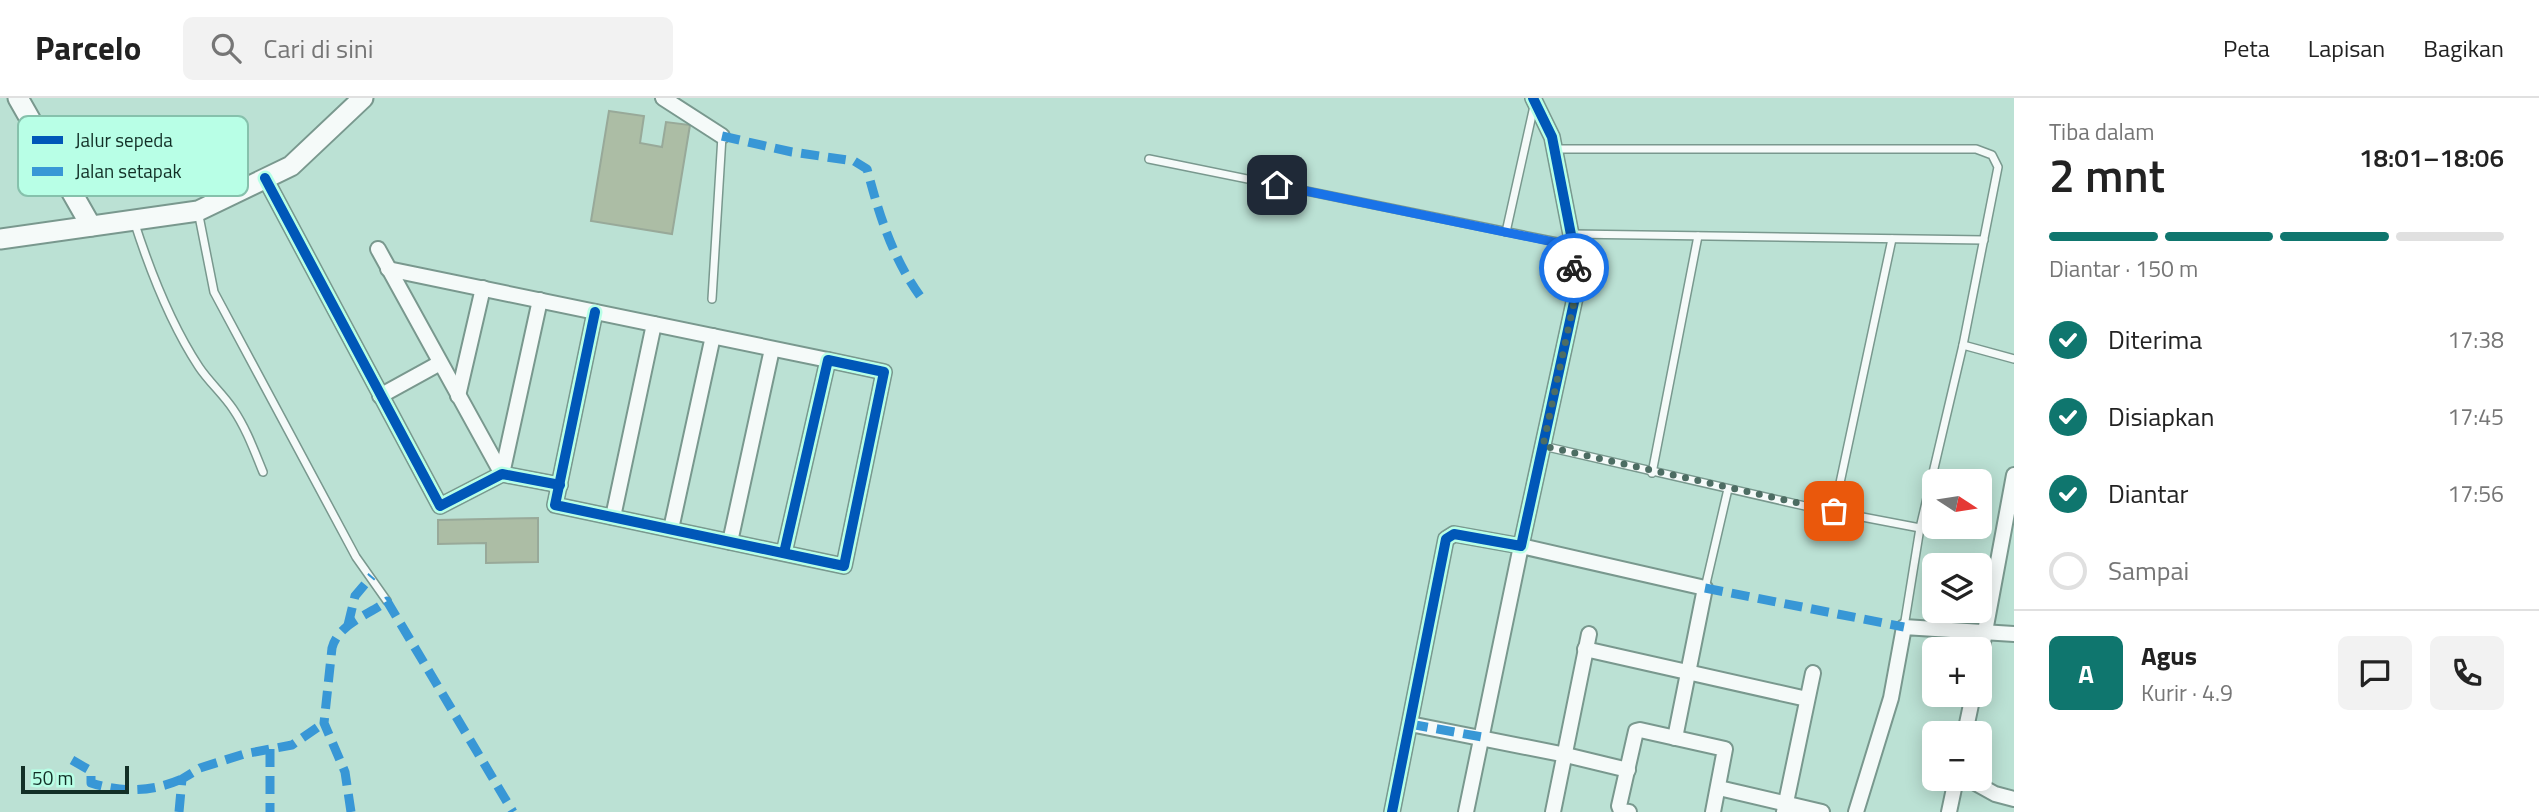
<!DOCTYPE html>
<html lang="id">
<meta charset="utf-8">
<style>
:root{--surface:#fff;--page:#f2f2f2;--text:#222;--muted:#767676;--line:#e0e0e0;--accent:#0f766e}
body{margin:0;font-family:"Titillium Web",sans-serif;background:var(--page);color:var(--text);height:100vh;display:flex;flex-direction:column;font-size:26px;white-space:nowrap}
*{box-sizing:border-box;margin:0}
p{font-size:23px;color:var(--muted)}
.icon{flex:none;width:38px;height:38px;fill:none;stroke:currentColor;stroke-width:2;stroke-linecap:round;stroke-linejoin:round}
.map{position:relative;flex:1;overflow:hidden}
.side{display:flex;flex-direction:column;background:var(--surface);width:525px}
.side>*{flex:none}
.needle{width:46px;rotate:102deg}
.fabs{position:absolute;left:1922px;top:371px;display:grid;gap:14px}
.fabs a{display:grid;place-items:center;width:70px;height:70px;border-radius:10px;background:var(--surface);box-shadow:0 4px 18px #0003;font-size:35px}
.scale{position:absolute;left:21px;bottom:18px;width:108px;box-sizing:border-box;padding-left:7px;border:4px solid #122f26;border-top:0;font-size:19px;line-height:24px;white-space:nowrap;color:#122f26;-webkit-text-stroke:5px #b8ffe6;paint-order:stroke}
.pin{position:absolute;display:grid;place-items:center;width:60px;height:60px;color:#fff;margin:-30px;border-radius:14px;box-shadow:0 4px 10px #0006}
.courier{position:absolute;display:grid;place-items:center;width:70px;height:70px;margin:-35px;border:5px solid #1a73e8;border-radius:50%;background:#fff;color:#222;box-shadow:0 2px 9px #0007}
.overview em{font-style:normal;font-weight:600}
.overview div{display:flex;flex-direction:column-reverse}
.overview{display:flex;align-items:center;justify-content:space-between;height:119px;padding:0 35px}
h1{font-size:46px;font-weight:600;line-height:52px}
.bar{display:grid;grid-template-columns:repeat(4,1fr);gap:10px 7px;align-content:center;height:84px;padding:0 35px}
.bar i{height:9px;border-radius:5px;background:var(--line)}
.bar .on{background:var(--accent)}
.bar p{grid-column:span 4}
.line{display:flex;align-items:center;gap:18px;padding:0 35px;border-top:2px solid var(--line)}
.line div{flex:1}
.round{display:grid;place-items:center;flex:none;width:74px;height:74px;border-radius:10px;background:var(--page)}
ol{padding:0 35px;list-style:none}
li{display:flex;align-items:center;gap:21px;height:77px}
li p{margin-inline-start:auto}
li .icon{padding:7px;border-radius:50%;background:var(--accent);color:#fff;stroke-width:4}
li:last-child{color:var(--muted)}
li i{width:38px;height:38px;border:4px solid var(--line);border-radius:50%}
header{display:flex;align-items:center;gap:42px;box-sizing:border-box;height:98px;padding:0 35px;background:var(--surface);border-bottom:2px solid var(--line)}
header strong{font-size:33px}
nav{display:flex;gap:38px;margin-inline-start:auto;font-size:24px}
.search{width:490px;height:63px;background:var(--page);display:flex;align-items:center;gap:18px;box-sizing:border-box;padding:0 24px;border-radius:10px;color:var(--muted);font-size:26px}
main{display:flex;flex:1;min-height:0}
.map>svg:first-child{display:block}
.building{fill:#acbda5;stroke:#98a999;stroke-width:2}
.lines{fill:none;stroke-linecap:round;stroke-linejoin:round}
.lane-casing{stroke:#79988e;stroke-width:10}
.street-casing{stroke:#79988e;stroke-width:18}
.secondary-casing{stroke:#79988e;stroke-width:23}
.lane{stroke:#f5faf9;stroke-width:7}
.street{stroke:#f5faf9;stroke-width:14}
.secondary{stroke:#f5faf9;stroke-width:19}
.quiet{stroke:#3897d6;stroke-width:9;stroke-dasharray:18 9;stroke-linecap:butt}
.cycleway-casing{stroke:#b8ffe6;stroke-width:15}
.cycleway{stroke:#0057b8;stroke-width:10}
.done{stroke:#4d6d63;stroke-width:7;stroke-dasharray:0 12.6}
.route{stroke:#1a73e8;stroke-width:9}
.key{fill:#b8ffe6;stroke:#86c1ac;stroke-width:2}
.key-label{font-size:19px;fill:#122f26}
</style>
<header>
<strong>Parcelo</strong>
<div class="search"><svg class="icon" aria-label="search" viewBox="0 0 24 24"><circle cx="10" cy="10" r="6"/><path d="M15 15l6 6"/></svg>Cari di sini</div>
<nav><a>Peta</a><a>Lapisan</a><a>Bagikan</a></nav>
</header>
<main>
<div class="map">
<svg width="2014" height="714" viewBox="0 0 2014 714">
<rect width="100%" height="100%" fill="#bbe1d4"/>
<!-- building -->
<g class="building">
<polygon points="609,13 644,18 640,45 662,49 666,24 690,27 672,136 591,123"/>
<polygon points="538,420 538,464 486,465 486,445 438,446 438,422"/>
</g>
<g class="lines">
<!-- lane casing -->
<g class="lane-casing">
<g id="lane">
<polyline points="1554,51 1976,51 1992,57 1998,69 1963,247 1920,430 1904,529"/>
<polyline points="1149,61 1572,147"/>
<polyline points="198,113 214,194 356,459 387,503"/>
<path d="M134,123C150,173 170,225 199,269C209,284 223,296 233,311C246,330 254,352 263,374"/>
<polyline points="1506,134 1534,8"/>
<polyline points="1571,136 1984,142"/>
<polyline points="712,201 722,38"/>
<polyline points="1963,247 2014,261"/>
<polyline points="1543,348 1805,408 1920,430"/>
<polyline points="1652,375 1698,138"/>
<polyline points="1834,413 1892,141"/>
<polyline points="1705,490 1728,391"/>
</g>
</g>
<!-- street casing -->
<g class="street-casing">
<g id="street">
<polyline points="663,0 722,38"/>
<polyline points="265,80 440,408 502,376 560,387"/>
<polyline points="378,151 502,376"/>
<polyline points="388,171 828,262"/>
<polyline points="595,214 555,407 844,468 884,274 828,262 784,455"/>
<polyline points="380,298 440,265"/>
<polyline points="458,298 483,190"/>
<polyline points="502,376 540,202"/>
<polyline points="613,419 654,226"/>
<polyline points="671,431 713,238"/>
<polyline points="730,444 772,251"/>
<polyline points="1585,551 1807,601"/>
<polyline points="1979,566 2014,377"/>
<polyline points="1410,626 1566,657 1628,672"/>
<polyline points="1965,635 1973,597"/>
<polyline points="1968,681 1995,696 2014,701"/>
<polyline points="1719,690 1822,714"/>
<polyline points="1392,714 1446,441 1454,436 1521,448 1576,195 1573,147 1552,39 1533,0"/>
<polyline points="1466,714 1521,448 1705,490 1675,640"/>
<polyline points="1553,714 1589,536"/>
<polyline points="1629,714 1621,713 1619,708 1636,633 1640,632 1725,651 1713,714"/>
<polyline points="1784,714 1813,575"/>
<polyline points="1856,714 1891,600 1904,529 2014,536"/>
<polyline points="1949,714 1956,681"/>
</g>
</g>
<!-- secondary casing -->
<g class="secondary-casing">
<g id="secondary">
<polyline points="18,0 91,128"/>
<polyline points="0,141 198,113 291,68 363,0"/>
</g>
</g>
<!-- lane -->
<use href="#lane" class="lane"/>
<!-- street -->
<use href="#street" class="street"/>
<!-- secondary -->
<use href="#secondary" class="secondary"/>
<!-- quiet -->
<g class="quiet">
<path d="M722,38L792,54L854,63L867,71C879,116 892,159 920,198"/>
<polyline points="1705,490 1904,529"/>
<polyline points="348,527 355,498 372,478"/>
<polyline points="1410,626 1482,639"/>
<polyline points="270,651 270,714"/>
<path d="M72,662L91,673V685C123,695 152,694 182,681"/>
<polyline points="179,714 182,681 200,670 244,656 292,647 324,625"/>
<path d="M351,714L345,674L324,625L332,550C338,526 369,517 387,503L513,714"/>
</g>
<!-- cycleway casing -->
<g class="cycleway-casing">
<g id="cycleway">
<polyline points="265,80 440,408 502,376 560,387"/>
<polyline points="595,214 555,407 844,468 884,274 828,262 784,455"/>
<polyline points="1392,714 1446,441 1454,436 1521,448 1576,195 1573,147 1552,39 1533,0"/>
</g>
</g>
<!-- cycleway -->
<use href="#cycleway" class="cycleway"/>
</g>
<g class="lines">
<!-- done -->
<polyline class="done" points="1574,170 1576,195 1543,348 1834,413"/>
<!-- route -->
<polyline class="route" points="1277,87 1573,148 1574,170"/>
</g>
<!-- legend -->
<rect x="18" y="18" width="230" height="80" rx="10" class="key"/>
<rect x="32" y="38" width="31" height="8" fill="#0057b8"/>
<rect x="32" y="69" width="31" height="9" fill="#3897d6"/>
<g class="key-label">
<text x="75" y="49">Jalur sepeda</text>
<text x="75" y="80">Jalan setapak</text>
</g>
</svg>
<div class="fabs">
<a><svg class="needle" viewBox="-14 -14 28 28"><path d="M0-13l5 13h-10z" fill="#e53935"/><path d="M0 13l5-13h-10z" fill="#767676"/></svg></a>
<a><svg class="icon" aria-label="layers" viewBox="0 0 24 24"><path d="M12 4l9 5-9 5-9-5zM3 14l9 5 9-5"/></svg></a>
<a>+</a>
<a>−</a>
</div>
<div class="scale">50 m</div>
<div class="pin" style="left:1834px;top:413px;background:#ea580c"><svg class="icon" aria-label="bag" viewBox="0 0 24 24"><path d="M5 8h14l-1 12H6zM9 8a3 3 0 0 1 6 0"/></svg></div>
<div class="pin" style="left:1277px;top:87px;background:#1f2937"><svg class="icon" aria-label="home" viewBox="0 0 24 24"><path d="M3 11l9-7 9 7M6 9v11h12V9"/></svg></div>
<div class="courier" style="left:1574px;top:170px"><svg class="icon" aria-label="bike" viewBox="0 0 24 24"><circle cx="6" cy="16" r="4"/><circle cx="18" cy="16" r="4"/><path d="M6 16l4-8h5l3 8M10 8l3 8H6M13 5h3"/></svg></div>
</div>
<section class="side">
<div class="overview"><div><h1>2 mnt</h1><p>Tiba dalam</p></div><em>18:01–18:06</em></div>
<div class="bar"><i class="on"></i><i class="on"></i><i class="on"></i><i></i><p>Diantar · 150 m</p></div>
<ol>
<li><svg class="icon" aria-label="check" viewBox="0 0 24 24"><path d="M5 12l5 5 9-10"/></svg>Diterima<p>17:38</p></li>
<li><svg class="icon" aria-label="check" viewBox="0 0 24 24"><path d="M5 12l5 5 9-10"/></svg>Disiapkan<p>17:45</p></li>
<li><svg class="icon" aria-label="check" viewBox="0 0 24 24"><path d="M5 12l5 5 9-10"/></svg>Diantar<p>17:56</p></li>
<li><i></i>Sampai</li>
</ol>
<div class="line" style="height:126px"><b class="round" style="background:var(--accent);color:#fff">A</b><div><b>Agus</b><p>Kurir · 4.9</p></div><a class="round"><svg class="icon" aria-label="chat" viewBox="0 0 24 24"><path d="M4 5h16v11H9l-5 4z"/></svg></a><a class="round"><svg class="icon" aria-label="phone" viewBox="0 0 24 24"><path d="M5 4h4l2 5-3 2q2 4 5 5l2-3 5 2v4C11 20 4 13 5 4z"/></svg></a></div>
</section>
</main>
